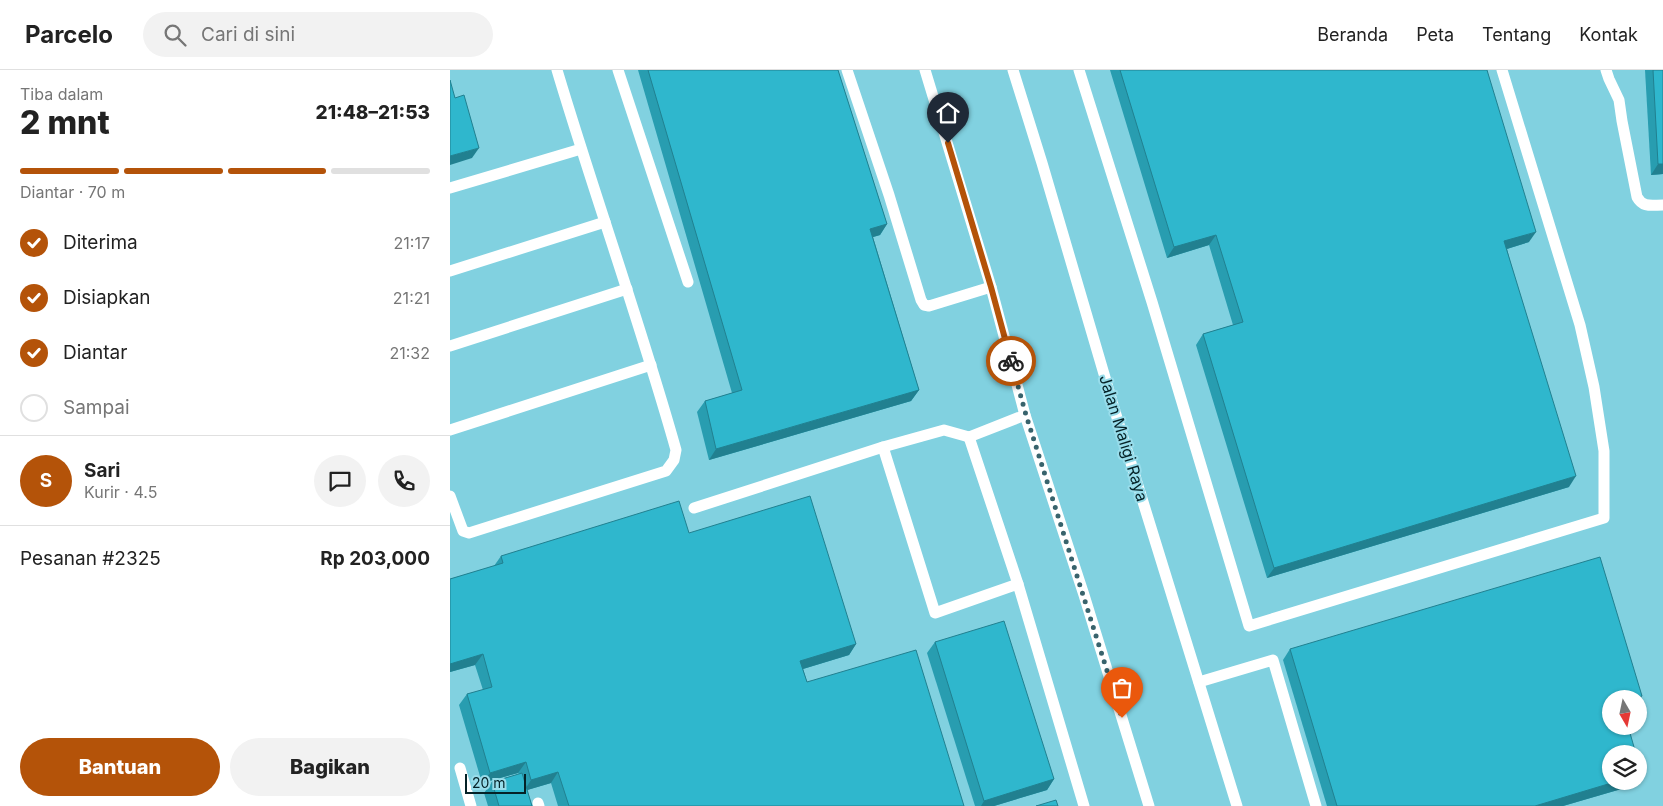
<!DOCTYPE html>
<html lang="id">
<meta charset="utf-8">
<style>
:root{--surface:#fff;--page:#f2f2f2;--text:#222;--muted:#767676;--line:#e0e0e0;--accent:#b45309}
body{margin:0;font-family:Inter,sans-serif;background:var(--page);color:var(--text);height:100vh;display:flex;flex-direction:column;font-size:19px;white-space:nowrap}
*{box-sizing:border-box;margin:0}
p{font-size:16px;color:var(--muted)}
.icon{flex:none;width:28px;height:28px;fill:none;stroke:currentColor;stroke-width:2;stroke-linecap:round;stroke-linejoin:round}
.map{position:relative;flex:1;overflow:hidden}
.sheet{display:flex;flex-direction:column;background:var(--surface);width:450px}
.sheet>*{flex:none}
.needle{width:32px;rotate:171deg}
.tools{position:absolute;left:1152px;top:620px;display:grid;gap:10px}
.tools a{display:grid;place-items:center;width:45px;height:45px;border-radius:50%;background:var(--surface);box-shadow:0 1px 4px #0004;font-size:25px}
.scale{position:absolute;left:15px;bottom:12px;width:61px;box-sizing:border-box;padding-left:5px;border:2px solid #052227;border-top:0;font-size:14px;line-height:18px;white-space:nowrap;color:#052227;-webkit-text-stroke:4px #98ddeb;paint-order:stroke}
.pin{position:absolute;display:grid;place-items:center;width:42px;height:42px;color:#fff;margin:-51px -21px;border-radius:50% 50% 50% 0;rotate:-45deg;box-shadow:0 0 5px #0007}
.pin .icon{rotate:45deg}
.courier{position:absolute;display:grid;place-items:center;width:50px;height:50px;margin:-25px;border:4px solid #b45309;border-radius:50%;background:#fff;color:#222;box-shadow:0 1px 6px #0007}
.headline em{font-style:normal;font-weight:800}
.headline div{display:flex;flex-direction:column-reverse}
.headline{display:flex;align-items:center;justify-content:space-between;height:85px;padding:0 20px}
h1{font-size:32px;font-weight:800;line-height:38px}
.bar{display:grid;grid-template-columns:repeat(4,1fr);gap:8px 5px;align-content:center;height:60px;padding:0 20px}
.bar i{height:6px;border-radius:4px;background:var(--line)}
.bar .selected{background:var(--accent)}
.bar p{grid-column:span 4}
.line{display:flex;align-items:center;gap:12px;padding:0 20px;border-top:1px solid var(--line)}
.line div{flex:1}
.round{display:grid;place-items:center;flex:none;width:52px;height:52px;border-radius:26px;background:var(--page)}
ol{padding:0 20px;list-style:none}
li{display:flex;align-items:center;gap:15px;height:55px}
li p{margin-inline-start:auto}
li .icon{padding:5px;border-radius:50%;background:var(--accent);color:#fff;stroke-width:4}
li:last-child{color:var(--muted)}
li i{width:28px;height:28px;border:2px solid var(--line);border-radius:50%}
.cta{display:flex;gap:10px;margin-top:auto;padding:10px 20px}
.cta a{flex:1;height:58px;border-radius:30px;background:var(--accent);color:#fff;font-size:20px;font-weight:800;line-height:58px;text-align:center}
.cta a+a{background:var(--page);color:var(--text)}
header{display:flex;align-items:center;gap:30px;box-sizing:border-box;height:70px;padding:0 25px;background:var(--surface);border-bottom:1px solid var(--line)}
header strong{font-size:24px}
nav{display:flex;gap:28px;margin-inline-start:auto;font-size:18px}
.search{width:350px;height:45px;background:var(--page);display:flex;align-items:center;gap:12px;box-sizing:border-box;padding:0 18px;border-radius:28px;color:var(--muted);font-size:19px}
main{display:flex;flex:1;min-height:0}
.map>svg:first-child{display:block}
.built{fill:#81d1e0;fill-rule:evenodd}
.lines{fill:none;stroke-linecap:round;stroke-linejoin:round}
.lane{stroke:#fff;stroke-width:11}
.wall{fill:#289db0}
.shaded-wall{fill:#218090}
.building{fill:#2fb7cd;stroke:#218090}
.done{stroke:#38636c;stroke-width:5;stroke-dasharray:0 9}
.route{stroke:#b45309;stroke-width:6}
.labels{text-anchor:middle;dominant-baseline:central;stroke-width:4;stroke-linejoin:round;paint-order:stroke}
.street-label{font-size:16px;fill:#052227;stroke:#98ddeb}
</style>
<header>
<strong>Parcelo</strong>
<div class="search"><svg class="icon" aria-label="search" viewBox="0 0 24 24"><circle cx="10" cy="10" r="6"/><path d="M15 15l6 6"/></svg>Cari di sini</div>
<nav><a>Beranda</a><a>Peta</a><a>Tentang</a><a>Kontak</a></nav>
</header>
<main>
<section class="sheet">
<div class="headline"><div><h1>2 mnt</h1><p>Tiba dalam</p></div><em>21:48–21:53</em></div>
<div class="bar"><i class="selected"></i><i class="selected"></i><i class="selected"></i><i></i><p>Diantar · 70 m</p></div>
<ol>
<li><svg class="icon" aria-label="check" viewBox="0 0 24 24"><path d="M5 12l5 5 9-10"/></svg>Diterima<p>21:17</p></li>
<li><svg class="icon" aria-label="check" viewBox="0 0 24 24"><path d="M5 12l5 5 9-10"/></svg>Disiapkan<p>21:21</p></li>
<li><svg class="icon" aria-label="check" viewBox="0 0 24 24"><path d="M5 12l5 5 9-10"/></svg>Diantar<p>21:32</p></li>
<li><i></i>Sampai</li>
</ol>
<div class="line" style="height:90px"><b class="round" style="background:var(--accent);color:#fff">S</b><div><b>Sari</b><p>Kurir · 4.5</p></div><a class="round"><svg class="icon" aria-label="chat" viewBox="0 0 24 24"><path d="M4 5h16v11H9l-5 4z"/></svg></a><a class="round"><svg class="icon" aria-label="phone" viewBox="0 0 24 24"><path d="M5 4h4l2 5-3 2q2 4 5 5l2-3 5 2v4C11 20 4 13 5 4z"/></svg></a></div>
<div class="line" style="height:65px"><div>Pesanan #2325</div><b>Rp 203,000</b></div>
<div class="cta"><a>Bantuan</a><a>Bagikan</a></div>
</section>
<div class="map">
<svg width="1213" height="736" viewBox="0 0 1213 736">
<rect width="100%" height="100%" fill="#98ddeb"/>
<!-- built -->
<path class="built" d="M0,0H1213V736H0ZM1161,629H1189V656H1161ZM1161,684H1189V711H1161Z"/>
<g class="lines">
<!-- lane -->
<g class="lane">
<polyline points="168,0 238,212"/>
<polyline points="397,0 439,125 471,230 474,235 479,236 541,217"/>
<polyline points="475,0 541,217 575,345 634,525 699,736"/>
<polyline points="563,0 592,93 664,338 787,736"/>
<polyline points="629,0 702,232 799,556 1154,448 1154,381 1144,317 1130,255 1052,0"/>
<path d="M1156,0L1159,9L1169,30L1172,51L1187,127C1193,138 1202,135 1213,135"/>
<polyline points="0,118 131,79"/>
<polyline points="0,201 155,152"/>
<polyline points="0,276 177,219"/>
<polyline points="0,360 201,295"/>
<polyline points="519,367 568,514"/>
<polyline points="433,377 485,543 568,514 634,736"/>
<path d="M0,426L13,461L19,463L216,401L224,390L226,380C190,252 145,127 107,0"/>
<polyline points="244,438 433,377 494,360 519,367 575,345"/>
<polyline points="749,612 823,590 866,736"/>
<polyline points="10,698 21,736"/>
<polyline points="88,733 89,736"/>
</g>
</g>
<!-- wall -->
<g class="wall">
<polygon points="188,0 388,0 437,154 430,165 423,167 469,320 461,331 259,390 247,342 255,331 282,323"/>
<polygon points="660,0 1037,0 1079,172 1057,179 1119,417 817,508 746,275 753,264 783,255 759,175 717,188"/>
<polygon points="1195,0 1213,0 1213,104 1201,105"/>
<polygon points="239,463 406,574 399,585 353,599 357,612 514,736 108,736 101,713 77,720 82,736 38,736 34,723 42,712 69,704 68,703 32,713 9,635 17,624 33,620 25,595 0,602 0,509 44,496 51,486"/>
<polygon points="485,572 604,709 597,720 544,736 525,736 477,583"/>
<polygon points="840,579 1161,629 1185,715 1113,736 877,736 833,590"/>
</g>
<!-- shaded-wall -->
<g class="shaded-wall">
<polygon points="29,78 22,88 0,95 0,86"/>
<polygon points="1208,94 1213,94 1213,104 1201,105"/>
<polygon points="437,154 430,165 413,170 420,159"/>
<polygon points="1086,162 1079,172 1047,182 1054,171"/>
<polygon points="766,165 759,175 717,188 724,177"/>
<polygon points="469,320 461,331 259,390 266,379"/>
<polygon points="1126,406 1119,417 817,508 824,498"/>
<polygon points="406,574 399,585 343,602 350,591"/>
<polygon points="33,584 25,595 0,602 0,594"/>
<polygon points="1192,626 1189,630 1189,629 1182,629"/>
<polygon points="76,692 68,703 32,713 40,703"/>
<polygon points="108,702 101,713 74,721 81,710"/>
<polygon points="604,709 597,720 544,736 531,736 534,731"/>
<polygon points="1168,711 1187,711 1185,715 1113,736 1085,736"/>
</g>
<!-- building -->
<g class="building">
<polygon points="198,0 388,0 437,154 420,159 469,320 266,379 255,331 292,320"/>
<polygon points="670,0 1037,0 1086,162 1054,171 1126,406 824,498 753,264 793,252 766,165 724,177"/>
<polygon points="1203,0 1213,0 1213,94 1208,94"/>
<polygon points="0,10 5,28 14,25 29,78 0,86"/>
<polygon points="360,426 406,574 350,591 357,612 466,580 514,736 119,736 108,702 81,710 76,692 40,703 17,624 42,617 33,584 0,594 0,509 53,493 51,486 229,431 239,463"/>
<polygon points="1150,487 1192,626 1182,629 1161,629 1161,656 1178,656 1186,684 1161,684 1161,711 1168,711 1085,736 887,736 840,579"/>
<polygon points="554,551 604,709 534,731 485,572"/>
<polygon points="1189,693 1192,704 1189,705"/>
<polygon points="72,703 82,736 49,736 42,712"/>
<polygon points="606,730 608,736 586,736"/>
</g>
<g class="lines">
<!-- done -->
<polyline class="done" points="561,291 576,345 672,648"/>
<!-- route -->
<polyline class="route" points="498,73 541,217 561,291"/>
</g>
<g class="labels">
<!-- street labels -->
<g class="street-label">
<text transform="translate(674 368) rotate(73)">Jalan Maligi Raya</text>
</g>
</g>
</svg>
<div class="tools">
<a><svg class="needle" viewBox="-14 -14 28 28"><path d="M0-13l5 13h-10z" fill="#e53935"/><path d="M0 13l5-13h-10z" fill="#767676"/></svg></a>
<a><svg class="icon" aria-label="layers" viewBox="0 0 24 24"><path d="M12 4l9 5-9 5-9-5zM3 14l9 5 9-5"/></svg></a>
</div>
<div class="scale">20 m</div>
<div class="pin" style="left:672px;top:648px;background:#ea580c"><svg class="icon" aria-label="bag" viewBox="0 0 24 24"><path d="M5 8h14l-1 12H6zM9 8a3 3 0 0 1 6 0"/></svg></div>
<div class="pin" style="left:498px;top:73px;background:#1f2937"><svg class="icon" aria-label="home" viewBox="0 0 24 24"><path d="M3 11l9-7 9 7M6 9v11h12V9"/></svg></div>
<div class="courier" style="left:561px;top:291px"><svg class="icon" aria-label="bike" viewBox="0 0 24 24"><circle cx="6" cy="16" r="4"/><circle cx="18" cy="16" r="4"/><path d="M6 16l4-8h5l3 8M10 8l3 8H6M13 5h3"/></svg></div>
</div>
</main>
